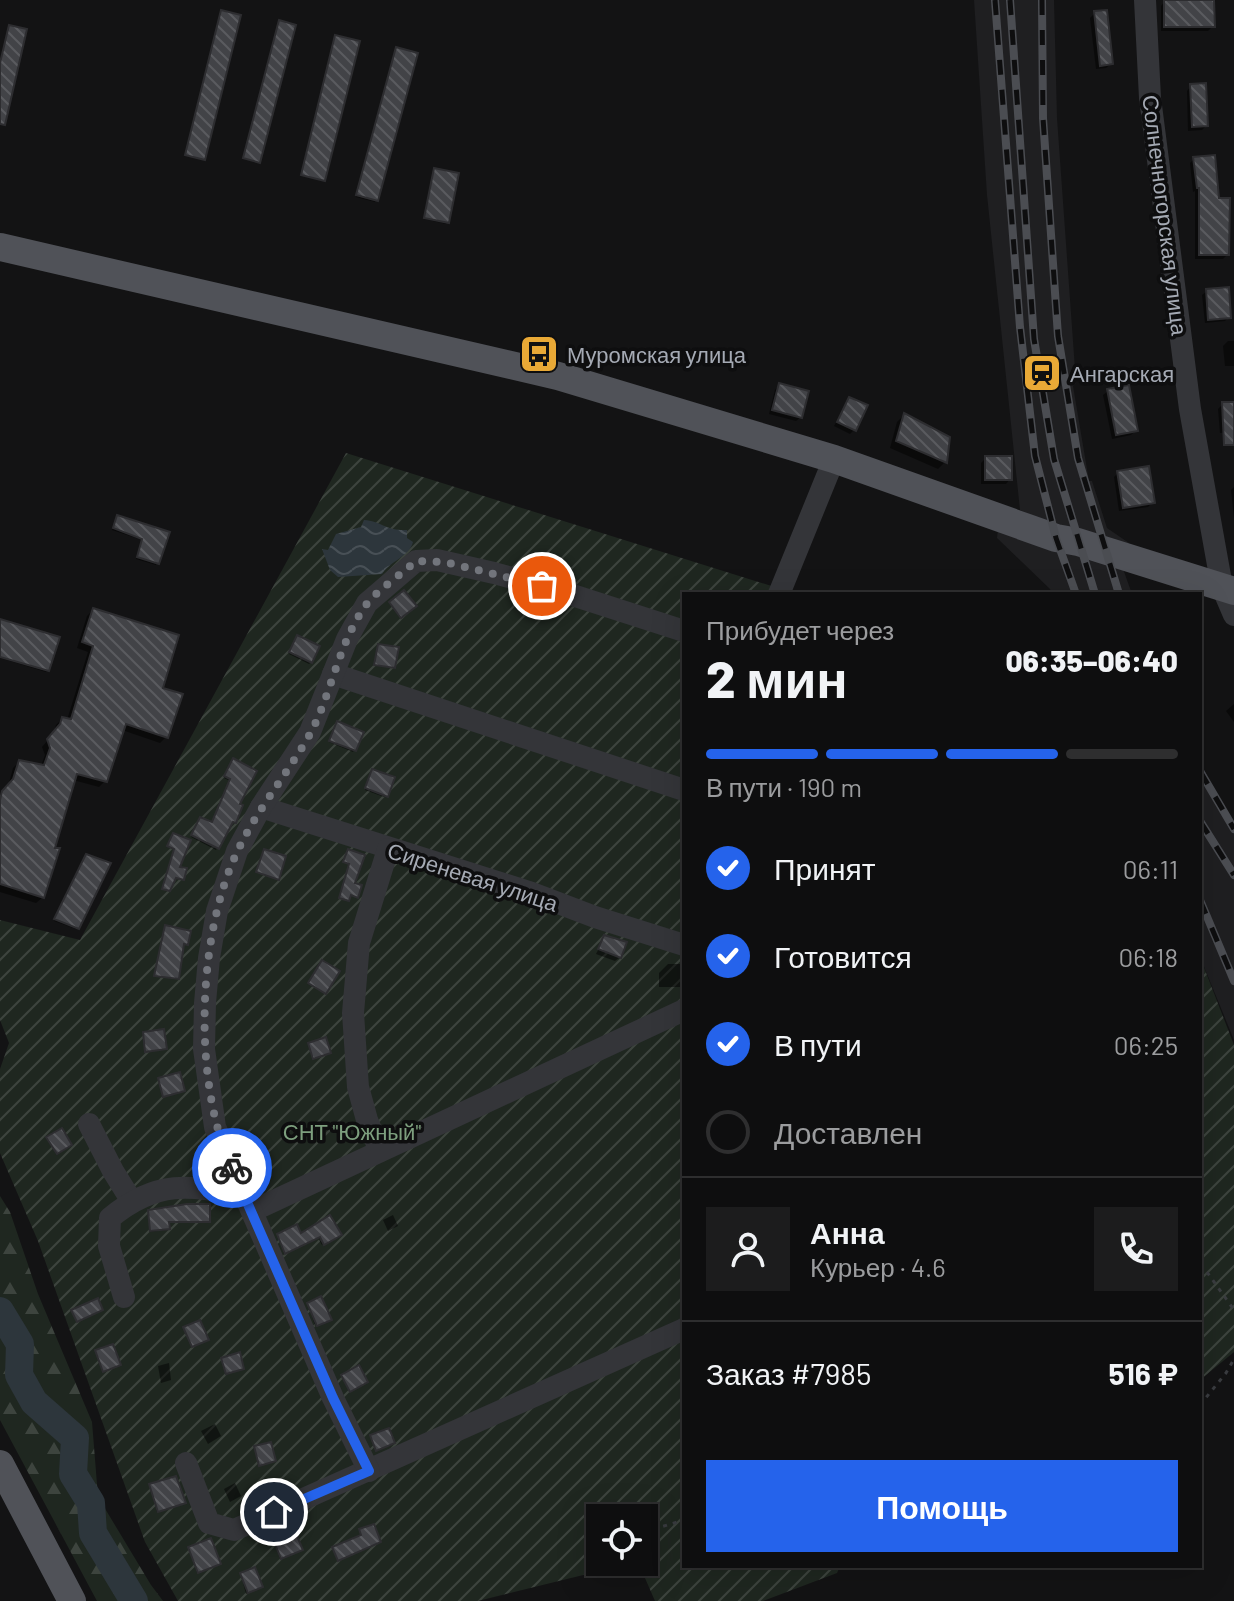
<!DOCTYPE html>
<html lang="ru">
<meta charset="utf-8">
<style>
:root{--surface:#0e0e0f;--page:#1c1c1d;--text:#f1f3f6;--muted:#9b9c9e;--line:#2e2e2f;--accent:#2563eb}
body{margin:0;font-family:Barlow,sans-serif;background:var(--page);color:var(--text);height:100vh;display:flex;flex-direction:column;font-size:30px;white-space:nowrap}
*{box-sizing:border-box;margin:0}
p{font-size:26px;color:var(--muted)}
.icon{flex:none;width:44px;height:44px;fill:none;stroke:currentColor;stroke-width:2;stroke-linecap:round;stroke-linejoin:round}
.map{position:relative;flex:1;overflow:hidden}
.side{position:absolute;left:682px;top:592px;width:520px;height:976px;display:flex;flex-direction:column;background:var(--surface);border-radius:0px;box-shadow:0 8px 32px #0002,0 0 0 2px var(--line)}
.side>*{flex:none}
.buttons{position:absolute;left:586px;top:1504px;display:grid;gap:16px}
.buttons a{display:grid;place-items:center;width:72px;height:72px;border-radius:0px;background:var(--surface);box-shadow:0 8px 32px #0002,0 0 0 2px var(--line);font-size:40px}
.pin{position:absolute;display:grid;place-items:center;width:68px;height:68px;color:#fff;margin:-34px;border:4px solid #fff;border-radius:50%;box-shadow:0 2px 8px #0007}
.courier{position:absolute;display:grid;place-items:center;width:80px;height:80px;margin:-40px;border:6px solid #2563eb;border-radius:50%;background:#fff;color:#222;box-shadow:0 2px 10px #0007}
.headline em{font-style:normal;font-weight:800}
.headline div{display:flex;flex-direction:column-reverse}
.headline{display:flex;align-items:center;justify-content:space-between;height:136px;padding:0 24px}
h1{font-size:52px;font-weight:800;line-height:60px}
.bar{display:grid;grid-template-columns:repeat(4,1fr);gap:12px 8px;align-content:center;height:96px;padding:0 24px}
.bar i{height:10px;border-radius:6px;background:var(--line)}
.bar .active{background:var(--accent)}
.bar p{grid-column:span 4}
.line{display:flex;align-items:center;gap:20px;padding:0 24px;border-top:2px solid var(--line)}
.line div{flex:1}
.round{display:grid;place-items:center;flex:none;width:84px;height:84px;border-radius:0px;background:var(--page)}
ol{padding:0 24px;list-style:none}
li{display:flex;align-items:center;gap:24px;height:88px}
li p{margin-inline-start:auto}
li .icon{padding:8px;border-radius:50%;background:var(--accent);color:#fff;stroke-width:4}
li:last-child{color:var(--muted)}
li i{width:44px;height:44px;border:4px solid var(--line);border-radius:50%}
.button{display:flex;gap:16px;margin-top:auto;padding:16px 24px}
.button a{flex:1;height:92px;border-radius:0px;background:var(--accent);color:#fff;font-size:32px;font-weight:800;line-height:92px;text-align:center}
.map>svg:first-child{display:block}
.built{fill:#1f1f21}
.forest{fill:url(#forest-firs)}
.garden{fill:url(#garden-furrows)}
.water{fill:url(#water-waves)}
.shadow{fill:#0007}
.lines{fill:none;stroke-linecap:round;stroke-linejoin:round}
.river{stroke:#2d363c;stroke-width:28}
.building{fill:url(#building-back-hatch);stroke:#2d2d30;stroke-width:2}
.path{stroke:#3a3c40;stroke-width:3;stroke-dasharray:4 6;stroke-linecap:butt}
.minor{stroke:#343539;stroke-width:22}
.major{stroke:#505258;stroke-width:28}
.rail-casing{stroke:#4b4d52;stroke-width:8}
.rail{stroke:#0e0e0f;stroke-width:5;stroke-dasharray:15;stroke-linecap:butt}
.done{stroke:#72757c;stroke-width:8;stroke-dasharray:0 14.4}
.route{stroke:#2563eb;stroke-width:10}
.labels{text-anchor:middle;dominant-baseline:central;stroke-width:7;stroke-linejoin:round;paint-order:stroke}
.street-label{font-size:22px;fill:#a5aab4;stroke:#0e0e0f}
.poi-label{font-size:22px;fill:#a5aab4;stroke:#0e0e0f;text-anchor:start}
.park-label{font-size:22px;fill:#7d9f7e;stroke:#0e0e0f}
</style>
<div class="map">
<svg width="1234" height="1601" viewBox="0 0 1234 1601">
<defs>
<pattern id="forest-firs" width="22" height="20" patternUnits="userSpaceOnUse" patternTransform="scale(2)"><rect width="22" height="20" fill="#1f2720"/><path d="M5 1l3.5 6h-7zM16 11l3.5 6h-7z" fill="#3d443e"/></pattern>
<pattern id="garden-furrows" width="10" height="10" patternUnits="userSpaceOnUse" patternTransform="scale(2)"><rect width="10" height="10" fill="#1f2720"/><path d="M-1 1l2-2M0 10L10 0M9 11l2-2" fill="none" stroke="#3d443e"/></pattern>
<pattern id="water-waves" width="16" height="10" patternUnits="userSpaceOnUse" patternTransform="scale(2)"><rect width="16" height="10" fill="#2d363c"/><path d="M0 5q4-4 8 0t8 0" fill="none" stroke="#485056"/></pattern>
<pattern id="building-back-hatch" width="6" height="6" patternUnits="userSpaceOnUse" patternTransform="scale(2)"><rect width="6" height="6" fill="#424347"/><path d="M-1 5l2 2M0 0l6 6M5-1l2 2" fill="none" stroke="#5a5b5f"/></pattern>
</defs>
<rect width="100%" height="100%" fill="#131314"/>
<!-- built -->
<g class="built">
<polygon points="974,0 1054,0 1057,118 1076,383 1073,386 1089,481 1092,481 1107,528 1129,543 1125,558 1020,510 987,195"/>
<polygon points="998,529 1122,566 1132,594 1052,594 1050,589 997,538"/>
<polygon points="1200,762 1234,827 1234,1040 1200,957"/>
</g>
<!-- forest -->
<polygon class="forest" points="0,1196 10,1212 38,1294 92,1422 98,1497 151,1585 163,1601 97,1601 0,1420"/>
<!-- garden -->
<g class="garden">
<polygon points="346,453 797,594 684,594 684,1566 840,1566 837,1573 763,1601 655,1601 638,1562 644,1562 644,1518 600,1518 600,1562 636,1562 478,1601 178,1601 145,1542 38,1241 0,1153 0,1069 9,1043 0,1020 0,920 80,940"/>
<polygon points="1200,957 1234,1045 1234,1352 1200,1380"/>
</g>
<!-- water -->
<path class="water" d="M364,520C381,521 386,531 407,530V538L413,542C409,557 390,561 382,574L338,577L330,570L322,549L328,550L336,534L361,527Z"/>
<!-- shadow -->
<g class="shadow">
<polygon points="1165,1 1213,26 1208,31 1161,31 1161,6"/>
<polygon points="1095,13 1111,64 1106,68 1096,69 1090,18"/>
<polygon points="397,49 376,200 375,202 356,197"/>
<polygon points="1191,86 1206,126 1202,130 1188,131 1187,91"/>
<polygon points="1194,159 1217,200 1227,255 1223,259 1195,259 1195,191 1193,192 1190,163"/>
<polygon points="434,170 447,222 446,224 424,219"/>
<polygon points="1207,291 1229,317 1225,321 1205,323 1202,295"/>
<polygon points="1228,341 1234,341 1234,366 1225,366 1223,346"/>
<polygon points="779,385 801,417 796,421 769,414 775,390"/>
<polygon points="1108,391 1136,430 1131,435 1112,439 1103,395"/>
<polygon points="849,399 855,429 850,434 834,426"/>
<polygon points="1223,404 1234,404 1234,432 1220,433 1218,409"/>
<polygon points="904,415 945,462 938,469 890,448 897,422"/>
<polygon points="986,458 1010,479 1006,484 981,484 981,463"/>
<polygon points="1118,473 1153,502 1148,507 1119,511 1114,477"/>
<polygon points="1234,487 1234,518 1231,490"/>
<polygon points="116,519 167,533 156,565 136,559 142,540 112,530"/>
<polygon points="93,610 160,689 166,737 160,743 122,730 105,781 99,787 73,780 53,849 43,897 36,903 0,892 0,795 8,787 13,768 19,762 41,766 45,755 42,747 54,733 56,725 62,719 67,720 88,652 77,648 87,616"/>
<polygon points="0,621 48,670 46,672 0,658"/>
<polygon points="296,639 311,662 309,664 289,654"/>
<polygon points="1234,704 1234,722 1226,711"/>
<polygon points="336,725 354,750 353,752 329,742"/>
<polygon points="232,762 237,805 234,822 216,850 191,837 199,821 212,825 230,781 224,778"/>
<polygon points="371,773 386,796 384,797 365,790"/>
<polygon points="85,858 78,928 76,929 54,921"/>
<polygon points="605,937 620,957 615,961 596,954"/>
<polygon points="668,964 684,964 684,987 659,987 659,973"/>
<polygon points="149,1212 208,1221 167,1223 166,1230 149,1232"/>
<polygon points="393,1215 398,1226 388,1231 383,1220"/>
<polygon points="278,1236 338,1236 322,1245 318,1238 284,1254"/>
<polygon points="308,1304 328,1321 315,1326"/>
<polygon points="169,1363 171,1380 161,1383 158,1366"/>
<polygon points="215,1424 221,1436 208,1444 201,1431"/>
<polygon points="235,1483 241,1496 230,1502 224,1489"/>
<polygon points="150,1486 183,1504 157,1512"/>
<polygon points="273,1538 299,1551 280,1559"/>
<polygon points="189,1548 217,1565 197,1573"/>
<polygon points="241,1575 261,1587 246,1594"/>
</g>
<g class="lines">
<!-- river -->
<polyline class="river" points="0,1311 20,1344 19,1375 34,1402 75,1438 73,1474 91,1503 93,1533 134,1601"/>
</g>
<!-- building -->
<g class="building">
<polygon points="1164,0 1214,0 1215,27 1164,27"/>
<polygon points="221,10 241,15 205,160 185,155"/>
<polygon points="1107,10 1113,64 1100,66 1094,11"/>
<polygon points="279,20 296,25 260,163 243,158"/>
<polygon points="9,25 27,29 5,125 0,124 0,63"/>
<polygon points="335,35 360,41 325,181 301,175"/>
<polygon points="396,47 418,53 378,201 356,195"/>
<polygon points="1206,83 1208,126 1192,127 1190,84"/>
<polygon points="1215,155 1219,198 1230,198 1229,255 1199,255 1199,188 1197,188 1193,157"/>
<polygon points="434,168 459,173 449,223 424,218"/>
<polygon points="1229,287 1231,318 1208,320 1206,289"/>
<polygon points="779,383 809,391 802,418 772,410"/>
<polygon points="1129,385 1138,431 1116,435 1107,389"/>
<polygon points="849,397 868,405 856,431 837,422"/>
<polygon points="1222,402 1234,402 1234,445 1224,445"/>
<polygon points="904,413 950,437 947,463 896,441"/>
<rect x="985" y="456" width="27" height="24"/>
<polygon points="1149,466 1155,503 1123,508 1117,471"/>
<polygon points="117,515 170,532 159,564 137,557 142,539 113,528"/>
<polygon points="404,590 417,606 401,618 389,602"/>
<polygon points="93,608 179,635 163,688 183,694 168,738 126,724 107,782 77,774 55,848 60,848 44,898 0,884 0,800 2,791 13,779 19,760 44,765 50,748 47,739 60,724 62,717 71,719 93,646 82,642"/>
<polygon points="0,619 60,637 49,671 0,657"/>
<polygon points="297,635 320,646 312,663 289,652"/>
<polygon points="378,644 399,647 395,668 374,665"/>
<polygon points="337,721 364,732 356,751 329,741"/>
<polygon points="233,758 257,771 240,804 243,805 236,823 233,822 219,849 191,835 200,817 212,822 230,779 224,776"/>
<polygon points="372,769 395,777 388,797 365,788"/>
<polygon points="173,833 191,840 180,867 187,868 184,880 176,878 170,891 162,889 174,849 167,846"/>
<polygon points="264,849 286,856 279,880 256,872"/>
<polygon points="348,849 365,855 355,883 362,885 358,898 351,895 349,901 339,898 349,864 343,862"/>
<polygon points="86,854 111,863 79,929 54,919"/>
<polygon points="165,925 191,931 188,945 184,944 179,979 154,976"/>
<polygon points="604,935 627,942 621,958 598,949"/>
<polygon points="322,960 340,971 326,994 308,983"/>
<polygon points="164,1029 167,1049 145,1052 143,1032"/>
<polygon points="326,1037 331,1053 313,1059 308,1043"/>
<polygon points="180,1072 185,1091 163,1097 158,1078"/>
<polygon points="62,1128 72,1145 57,1154 46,1137"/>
<polygon points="187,1204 210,1204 210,1222 169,1222 170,1229 150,1231 148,1210"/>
<polygon points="330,1215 342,1235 324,1245 320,1237 285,1254 277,1234 297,1224 301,1233"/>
<polygon points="321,1296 332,1320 317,1326 307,1303"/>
<polygon points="98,1298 103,1310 77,1322 71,1310"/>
<polygon points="200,1320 209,1340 192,1347 183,1327"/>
<polygon points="113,1344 121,1365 103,1372 95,1350"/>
<polygon points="240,1352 244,1369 226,1374 221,1358"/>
<polygon points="359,1365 368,1382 350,1392 341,1375"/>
<polygon points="389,1428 395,1443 376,1451 370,1435"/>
<polygon points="271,1442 276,1461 259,1466 254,1446"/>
<polygon points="176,1476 186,1503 158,1512 149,1484"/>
<polygon points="374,1524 381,1542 338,1561 332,1547 361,1535 359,1529"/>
<polygon points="293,1527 303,1550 281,1559 272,1536"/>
<polygon points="211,1538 221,1564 198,1573 188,1547"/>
<polygon points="255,1567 263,1587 248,1593 240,1573"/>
</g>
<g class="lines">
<!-- path -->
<g class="path">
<polyline points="1207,1272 1234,1310"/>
<polyline points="1200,1405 1226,1373 1234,1359"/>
<polyline points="644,1532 684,1520"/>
</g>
<!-- minor -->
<g class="minor">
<polyline points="1145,0 1150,98 1190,409 1222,587 1234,615"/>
<polyline points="779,594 834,459"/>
<polyline points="333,674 684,790"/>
<polyline points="261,807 532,893 595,917 684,945"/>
<polyline points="89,1124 113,1171 131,1200"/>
<polyline points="380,1151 367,1120 358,1087 353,1013 359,943 388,849"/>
<polyline points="252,1211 684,1010"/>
<path d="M124,1297L109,1246L110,1218C157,1179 189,1185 246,1196"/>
<polyline points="186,1463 209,1523 234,1530 684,1329"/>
<polyline points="369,1471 333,1398 215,1127 204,1049 205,1003 209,958 217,911 237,851 261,807 310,732 347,639 367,603 416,561 437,560 494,573 566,593 684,631"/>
</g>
<!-- major -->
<g class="major">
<polyline points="0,247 558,376 834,459 1056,538 1078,542 1234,591"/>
<polyline points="0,1464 72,1601"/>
</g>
<!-- rail casing -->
<g class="rail-casing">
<g id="rail">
<polyline points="995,0 1020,327 1035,456 1056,538 1076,594"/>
<polyline points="1010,0 1034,339 1054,459 1095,594"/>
<polyline points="1042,0 1043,118 1058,336 1078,458 1119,594"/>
<polyline points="1200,771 1234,829"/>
<polyline points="1200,821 1234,875"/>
<polyline points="1200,900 1234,981"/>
</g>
</g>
<!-- rail -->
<use href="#rail" class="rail"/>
</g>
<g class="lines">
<!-- done -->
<path class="done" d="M232,1168C192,1083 197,932 239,848C259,807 288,773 310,734C332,693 338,644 366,605C375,592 403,573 416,561L445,562L542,586"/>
<!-- route -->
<polyline class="route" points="232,1168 333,1398 369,1471 274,1512"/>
</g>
<!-- icons -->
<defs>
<g id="bus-square" transform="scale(2)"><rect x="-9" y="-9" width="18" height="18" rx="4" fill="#e9a936" stroke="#0e0e0f"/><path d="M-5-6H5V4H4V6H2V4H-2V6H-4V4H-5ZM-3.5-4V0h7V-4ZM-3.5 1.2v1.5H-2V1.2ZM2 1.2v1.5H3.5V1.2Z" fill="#111"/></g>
<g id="station-square" transform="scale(2)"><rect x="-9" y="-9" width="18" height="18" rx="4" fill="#e9a936" stroke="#0e0e0f"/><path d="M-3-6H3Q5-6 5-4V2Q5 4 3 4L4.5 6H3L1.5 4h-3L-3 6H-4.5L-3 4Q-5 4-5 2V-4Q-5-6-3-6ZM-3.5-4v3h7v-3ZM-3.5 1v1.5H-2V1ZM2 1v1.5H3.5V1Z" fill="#111"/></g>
</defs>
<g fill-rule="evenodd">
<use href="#bus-square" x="539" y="354"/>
<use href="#station-square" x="1042" y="373"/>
</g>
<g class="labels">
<!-- street labels -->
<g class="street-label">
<text transform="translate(1166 215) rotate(83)">Солнечногорская улица</text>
<text transform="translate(473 876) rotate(18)">Сиреневая улица</text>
</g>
<!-- poi labels -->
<g class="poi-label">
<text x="567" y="354">Муромская улица</text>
<text x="1070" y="373">Ангарская</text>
</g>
<!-- park labels -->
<g class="park-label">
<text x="352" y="1131">СНТ "Южный"</text>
</g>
</g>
</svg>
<div class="buttons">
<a><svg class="icon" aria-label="locate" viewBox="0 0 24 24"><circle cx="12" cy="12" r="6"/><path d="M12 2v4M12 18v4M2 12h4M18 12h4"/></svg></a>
</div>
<div class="pin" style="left:542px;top:586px;background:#ea580c"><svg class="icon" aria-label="bag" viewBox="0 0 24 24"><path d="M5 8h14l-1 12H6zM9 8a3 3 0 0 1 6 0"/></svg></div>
<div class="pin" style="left:274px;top:1512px;background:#1f2937"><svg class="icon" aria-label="home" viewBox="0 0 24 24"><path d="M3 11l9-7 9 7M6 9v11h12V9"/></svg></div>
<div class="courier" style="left:232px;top:1168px"><svg class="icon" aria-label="bike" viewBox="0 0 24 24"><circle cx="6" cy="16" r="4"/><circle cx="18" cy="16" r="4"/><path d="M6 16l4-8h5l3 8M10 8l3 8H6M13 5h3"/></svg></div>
<section class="side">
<div class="headline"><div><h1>2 мин</h1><p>Прибудет через</p></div><em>06:35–06:40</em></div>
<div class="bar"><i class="active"></i><i class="active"></i><i class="active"></i><i></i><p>В пути · 190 m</p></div>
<ol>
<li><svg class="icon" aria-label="check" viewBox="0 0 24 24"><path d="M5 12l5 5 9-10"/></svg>Принят<p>06:11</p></li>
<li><svg class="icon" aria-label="check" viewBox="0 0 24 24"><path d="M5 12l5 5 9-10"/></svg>Готовится<p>06:18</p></li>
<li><svg class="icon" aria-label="check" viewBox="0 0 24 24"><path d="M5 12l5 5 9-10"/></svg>В пути<p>06:25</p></li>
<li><i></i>Доставлен</li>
</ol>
<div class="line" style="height:144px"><a class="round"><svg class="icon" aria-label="person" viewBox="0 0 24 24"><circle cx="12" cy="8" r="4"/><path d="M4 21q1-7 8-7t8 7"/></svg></a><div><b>Анна</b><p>Курьер · 4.6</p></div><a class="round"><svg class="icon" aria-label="phone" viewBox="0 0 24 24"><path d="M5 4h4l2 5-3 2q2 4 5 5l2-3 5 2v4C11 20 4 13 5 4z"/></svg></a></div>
<div class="line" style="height:104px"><div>Заказ #7985</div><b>516 ₽</b></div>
<div class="button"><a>Помощь</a></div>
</section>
</div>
